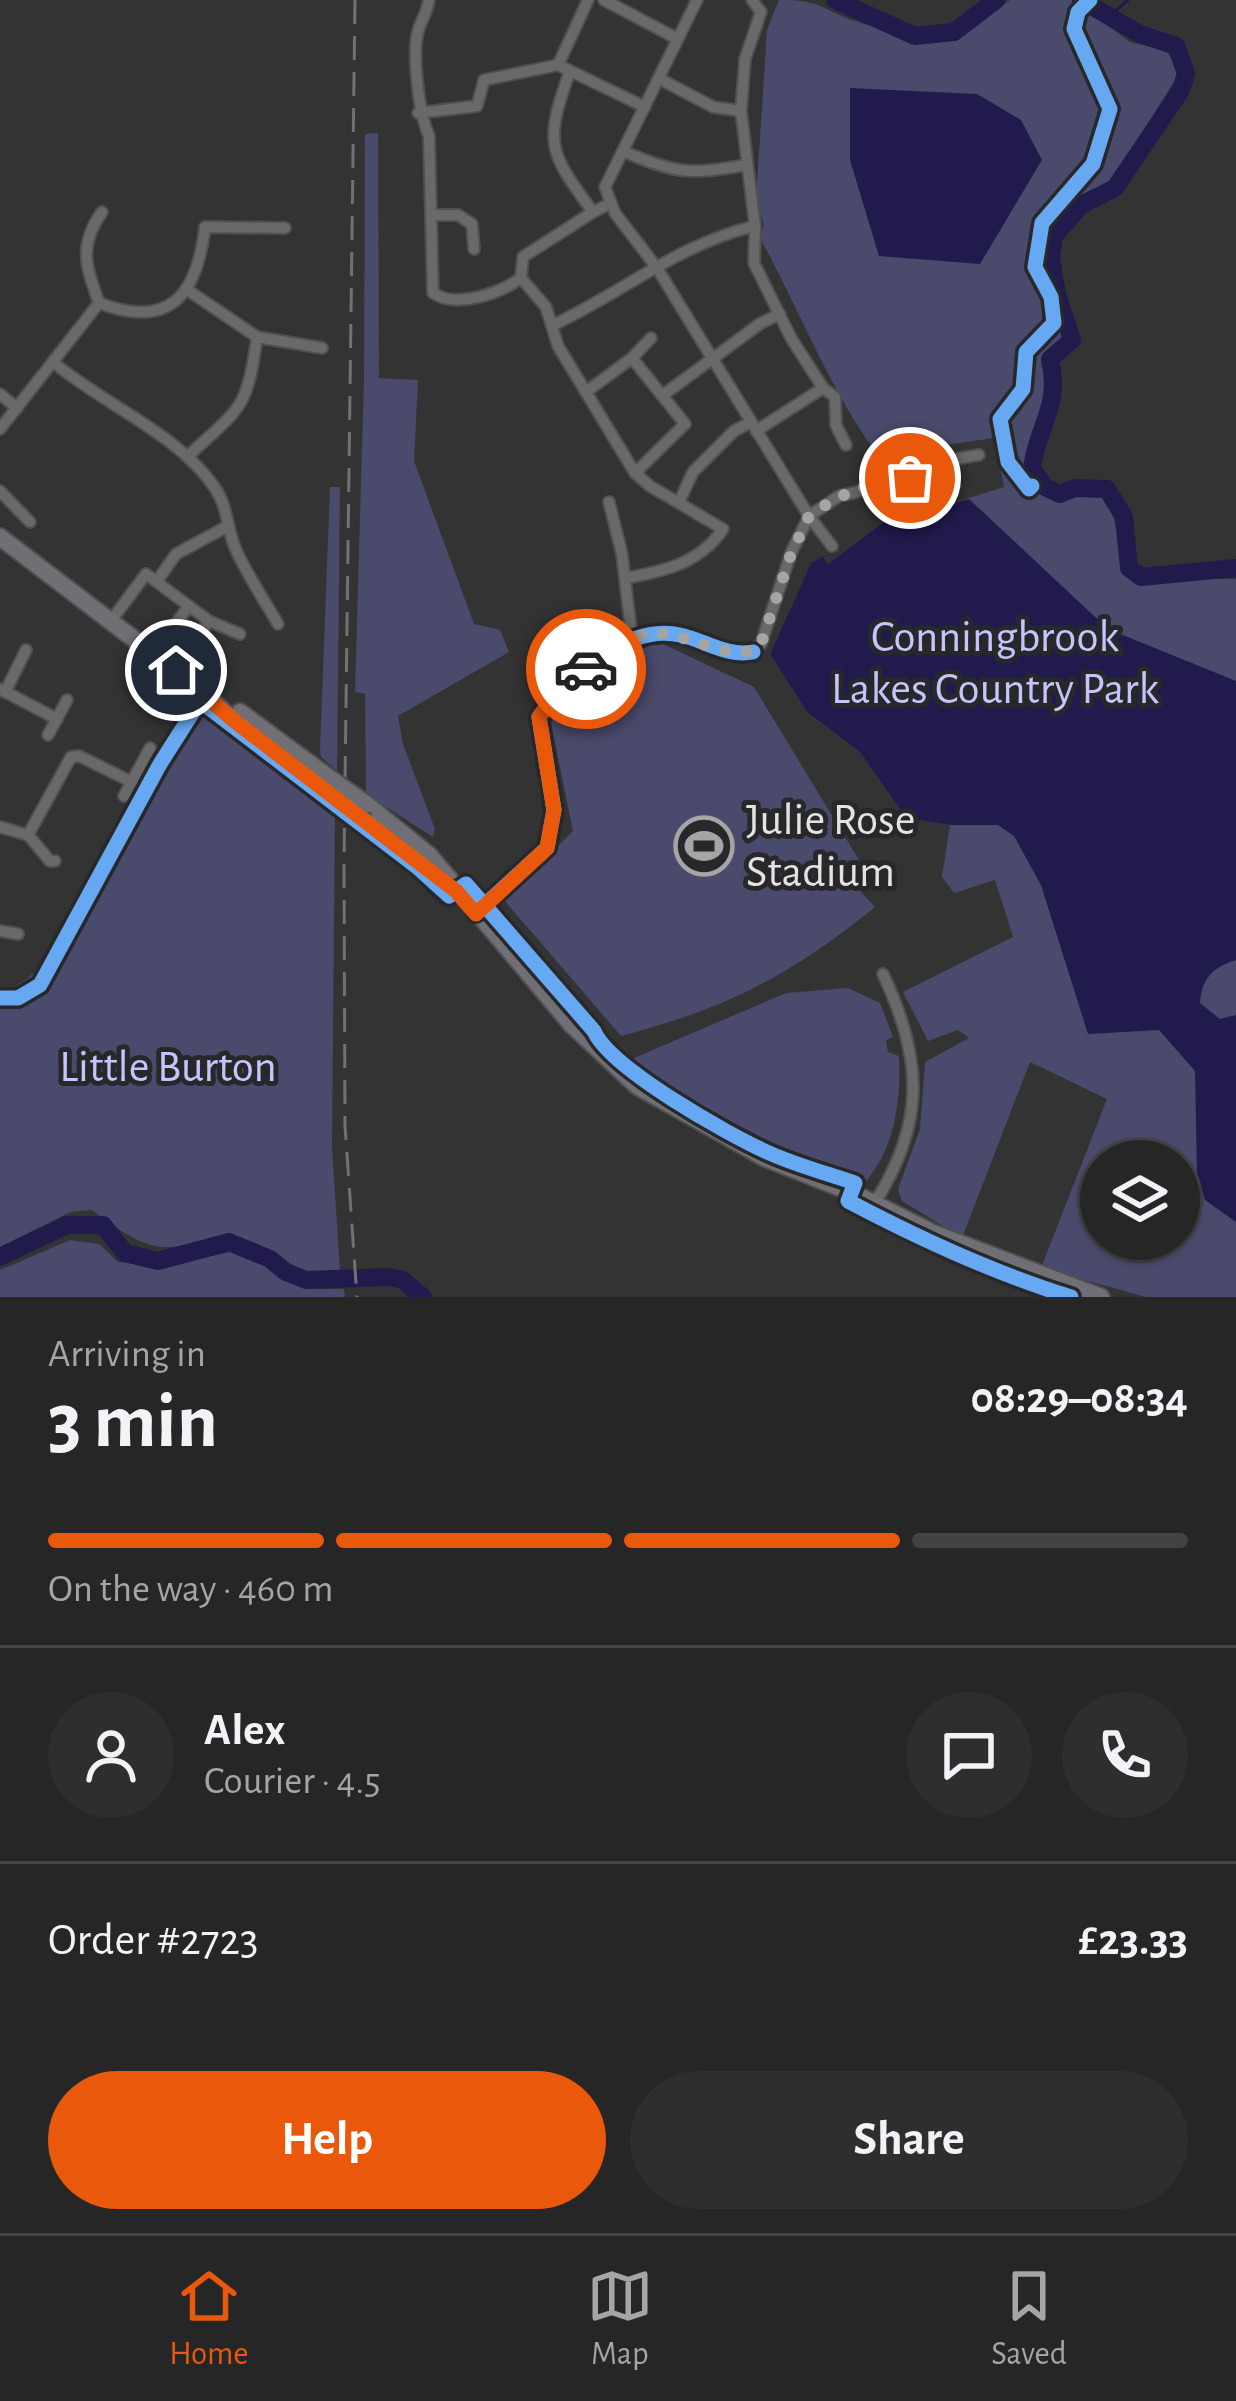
<!DOCTYPE html>
<meta charset="utf-8">
<style>
:root{--surface:#262627;--page:#2e2e2f;--text:#f1f3f6;--muted:#a4a5a7;--line:#424344;--accent:#ea580c}
body{margin:0;font-family:"Alegreya Sans",sans-serif;background:var(--page);color:var(--text);height:100vh;display:flex;flex-direction:column;font-size:45px;white-space:nowrap}
*{box-sizing:border-box;margin:0}
p{font-size:39px;color:var(--muted)}
.icon{flex:none;width:66px;height:66px;fill:none;stroke:currentColor;stroke-width:2;stroke-linecap:round;stroke-linejoin:round}
.map{position:relative;height:1297px;overflow:hidden}
.drawer{display:flex;flex-direction:column;background:var(--surface);flex:1}
.drawer>*{flex:none}
.buttons{position:absolute;left:1080px;top:1140px;display:grid;gap:24px}
.buttons a{display:grid;place-items:center;width:120px;height:120px;border-radius:50%;background:var(--surface);box-shadow:0 3px 9px #0004,0 0 0 3px var(--line);font-size:60px}
.pin{position:absolute;display:grid;place-items:center;width:102px;height:102px;color:#fff;margin:-51px;border:6px solid #fff;border-radius:50%;box-shadow:0 3px 12px #0007}
.courier{position:absolute;display:grid;place-items:center;width:120px;height:120px;margin:-60px;border:9px solid #ea580c;border-radius:50%;background:#fff;color:#222;box-shadow:0 3px 15px #0007}
.overview em{font-style:normal;font-weight:600}
.overview div{display:flex;flex-direction:column-reverse}
.overview{display:flex;align-items:center;justify-content:space-between;height:204px;padding:0 48px}
h1{font-size:78px;font-weight:600;line-height:90px}
.bar{display:grid;grid-template-columns:repeat(4,1fr);gap:18px 12px;align-content:center;height:144px;padding:0 48px}
.bar i{height:15px;border-radius:9px;background:var(--line)}
.bar .selected{background:var(--accent)}
.bar p{grid-column:span 4}
.line{display:flex;align-items:center;gap:30px;padding:0 48px;border-top:3px solid var(--line)}
.line div{flex:1}
.round{display:grid;place-items:center;flex:none;width:126px;height:126px;border-radius:63px;background:var(--page)}
.primary-button{display:flex;gap:24px;margin-top:auto;padding:24px 48px}
.primary-button a{flex:1;height:138px;border-radius:72px;background:var(--accent);color:#fff;font-size:48px;font-weight:600;line-height:138px;text-align:center}
.primary-button a+a{background:var(--page);color:var(--text)}
.tabs{display:flex;justify-content:space-around;align-items:center;height:168px;border-top:3px solid var(--line);background:var(--surface);font-size:33px;color:var(--muted)}
.tabs a{display:grid;justify-items:center;gap:6px}
.tabs .selected{color:var(--accent)}
.map>svg:first-child{display:block}
.green{fill:#4a4a6c;fill-rule:evenodd}
.water{fill:#211a4d}
.lines{fill:none;stroke-linecap:round;stroke-linejoin:round}
.stream{stroke:#211a4d;stroke-width:3}
.river{stroke:#211a4d;stroke-width:18}
.street-casing{stroke:#505050;stroke-width:14}
.primary-casing{stroke:#505050;stroke-width:20}
.street{stroke:#69696a;stroke-width:10}
.primary{stroke:#6f6f75;stroke-width:16}
.rail{stroke:#717172;stroke-width:3;stroke-dasharray:24 12;stroke-linecap:butt}
.primary-bridge-casing{stroke:#505050;stroke-width:20;stroke-linecap:butt}
.primary-bridge{stroke:#6f6f75;stroke-width:16}
.cycleway-casing{stroke:#28282b;stroke-width:22}
.cycleway{stroke:#66a8f1;stroke-width:15}
.done{stroke:#a5a5a6;stroke-width:12;stroke-dasharray:0 21.6}
.route{stroke:#ea580c;stroke-width:15}
.labels{text-anchor:middle;dominant-baseline:central;stroke-width:10;stroke-linejoin:round;paint-order:stroke}
.park-label{font-size:45px;fill:#c3c5fc;stroke:#28282b}
.poi-label{font-size:45px;fill:#e3e3e4;stroke:#28282b;text-anchor:start}
</style>
<div class="map">
<svg width="1236" height="1297" viewBox="0 0 1236 1297">
<rect width="100%" height="100%" fill="#333334"/>
<!-- green -->
<g class="green">
<path d="M779,0C821,0 817,7 852,20C886,32 920,39 956,41L1010,0H1072L1130,42L1166,51L1181,70L1115,177L1063,210L1049,234L1047,253L1065,333C1060,347 1046,350 1041,364L1052,389L1027,461L1043,491L1070,497L1091,491L1106,496C1119,523 1116,555 1133,579H1236V1297H1146L1041,1268L1107,1099L1030,1062L962,1238L902,1201L898,1189L920,1129L925,1062L969,1038L958,1030L928,1041L903,992L1013,937L995,880L954,893L942,877L950,825L906,818L860,752L807,712L770,654L811,563L823,556L828,564L885,521H896L1004,487L994,438L931,447L892,473C835,405 803,316 760,238L764,225L756,199L767,30ZM1101,1161H1179V1239H1101Z"/>
<polygon points="378,133 379,378 418,380 414,461 474,624 500,630 509,652 398,716 403,744 435,829 433,837 366,794 365,694 355,692 364,378 365,134"/>
<polygon points="330,487 340,487 337,771 321,757 320,750"/>
<path d="M663,644L754,687L859,860L843,873L875,907C790,976 727,1008 621,1036L504,900L573,831L551,723L561,701L648,646Z"/>
<path d="M193,693L270,763L335,811L332,1147L340,1271L310,1274L231,1233C161,1255 151,1254 92,1210L70,1212L0,1247V992C24,985 40,971 49,948L56,945Z"/>
<path d="M848,988L880,1003L893,1037L886,1040L888,1052L899,1056C901,1100 895,1150 864,1183L767,1148L627,1061L786,993Z"/>
<polygon points="70,1240 99,1244 118,1262 160,1267 236,1251 309,1289 344,1289 345,1297 0,1297 0,1270"/>
</g>
<!-- water -->
<g class="water">
<polygon points="850,88 977,94 1021,120 1042,160 980,264 879,256 850,160"/>
<path d="M969,499L1108,629L1236,681V960C1212,968 1202,978 1200,1003L1220,1019L1236,1015V1222L1205,1200L1197,1175L1195,1071L1159,1030L1088,1034L1041,885L1014,836L998,825H950L906,818L860,752L807,712L770,654L811,563L823,556L828,564L885,521Z"/>
</g>
<g class="lines">
<!-- stream -->
<polyline class="stream" points="1107,18 1128,0"/>
<!-- river -->
<g class="river">
<polyline points="835,0 915,36 954,32 996,0"/>
<path d="M1081,0L1140,34L1176,46L1186,73L1181,90L1115,188L1081,205L1054,236L1051,258L1057,294L1072,340L1050,359C1061,407 1038,424 1032,468L1045,487L1060,494L1075,488L1107,489L1124,517L1129,568L1141,577L1236,568"/>
<polyline points="0,1257 67,1225 103,1225 125,1253 158,1261 229,1242 270,1259 286,1272 306,1280 389,1277 403,1280 423,1297"/>
</g>
<!-- street casing -->
<g class="street-casing">
<g id="street">
<path d="M429,0C427,12 423,17 419,28C411,50 419,114 429,136L433,293C457,309 500,293 521,278"/>
<polyline points="604,0 676,38"/>
<polyline points="752,0 761,12 745,59 741,111 755,226 754,263 791,338 823,388 835,397 836,425 846,445"/>
<polyline points="558,65 588,0"/>
<path d="M570,71C544,144 548,151 593,212L611,203"/>
<polyline points="660,79 713,107 741,111"/>
<polyline points="418,113 477,106 484,80 558,65 645,107"/>
<path d="M625,152C678,175 691,174 747,165"/>
<polyline points="431,215 458,215 472,224 474,249"/>
<path d="M521,278L546,307L558,346L635,473L650,486L723,529C700,563 665,571 626,578"/>
<polyline points="521,278 523,257 593,212"/>
<path d="M186,289L257,337C247,410 241,407 188,456"/>
<path d="M99,303C170,330 197,295 205,227L285,228"/>
<path d="M99,303C86,266 78,246 102,212"/>
<path d="M553,325C624,292 678,244 755,226"/>
<polyline points="257,337 322,348"/>
<polyline points="632,358 651,338"/>
<path d="M53,362C104,405 179,434 215,488C228,507 227,530 236,550C248,576 264,600 278,624"/>
<polyline points="586,392 632,358 685,424 635,473"/>
<polyline points="0,394 17,408"/>
<polyline points="663,395 761,323 780,314"/>
<polyline points="0,429 99,303"/>
<polyline points="756,431 823,388"/>
<polyline points="0,491 30,522"/>
<polyline points="609,502 622,554 632,639"/>
<polyline points="679,502 693,472 734,431 749,423"/>
<path d="M832,546L809,516L839,496L857,492L872,482C898,490 915,472 939,463C952,459 966,457 979,455"/>
<polyline points="157,581 176,554 228,526"/>
<polyline points="110,622 146,574 209,621 240,634"/>
<polyline points="174,626 189,606"/>
<polyline points="175,670 209,621"/>
<polyline points="0,689 57,719"/>
<polyline points="5,692 26,650"/>
<polyline points="48,735 67,700"/>
<polyline points="124,796 150,748"/>
<polyline points="0,827 28,835 50,861 55,861"/>
<polyline points="28,835 71,757 79,756 132,782"/>
<path d="M476,913L547,848L554,810L539,717C560,688 616,637 653,634C686,631 734,669 761,644L791,553L809,516L657,268L615,213L605,187L697,0"/>
<polyline points="0,931 18,934"/>
<path d="M874,1204C926,1123 923,1059 883,974"/>
</g>
</g>
<!-- primary casing -->
<g class="primary-casing">
<g id="primary">
<polyline points="0,537 202,691 232,719 324,792"/>
<polyline points="240,712 328,777"/>
<polyline points="366,804 429,855 572,1025 637,1086 765,1158 851,1192 933,1233 1101,1297"/>
<polyline points="367,822 441,881"/>
</g>
</g>
<!-- street -->
<use href="#street" class="street"/>
<!-- primary -->
<use href="#primary" class="primary"/>
<!-- rail -->
<polyline class="rail" points="355,0 344,861 345,1126 357,1297"/>
<!-- primary-bridge casing -->
<g class="primary-bridge-casing">
<g id="primary-bridge">
<polyline points="328,777 366,804"/>
<polyline points="324,792 367,822"/>
</g>
</g>
<!-- primary-bridge -->
<use href="#primary-bridge" class="primary-bridge"/>
<!-- cycleway casing -->
<g class="cycleway-casing">
<g id="cycleway">
<polyline points="1032,486 1029,489 1008,462 1000,419 1023,389 1026,352 1054,323 1051,297 1035,267 1042,223 1093,164 1110,109 1074,29 1078,12 1090,0"/>
<path d="M476,913L547,848L554,810L539,717C567,678 627,623 680,635C705,640 726,657 753,652"/>
<path d="M0,998H18L40,985L160,764L200,701L417,867L449,896L466,884L594,1031C610,1068 727,1134 767,1152C795,1165 826,1173 855,1183L848,1201C920,1239 993,1273 1071,1297"/>
</g>
</g>
<!-- cycleway -->
<use href="#cycleway" class="cycleway"/>
</g>
<g class="lines">
<!-- done -->
<path class="done" d="M586,669C604,658 623,640 644,635C683,625 733,670 761,644L791,554L809,516L839,496L857,492L872,482L885,486L910,478"/>
<!-- route -->
<polyline class="route" points="176,670 232,719 456,891 476,914 547,848 554,810 539,717 553,697 586,669"/>
</g>
<!-- icons -->
<defs>
<g id="stadium-ring" transform="scale(3)"><circle r="9.5" fill="#28282b" stroke="#a5a5a6" stroke-width="1.5"/><path d="M0-5a6.5 5 0 1 0 0 10a6.5 5 0 1 0 0-10ZM-3.5-1.8h7v3.6h-7Z" fill="#a5a5a6"/></g>
</defs>
<g fill-rule="evenodd">
<use href="#stadium-ring" x="704" y="846"/>
</g>
<g class="labels">
<!-- park labels -->
<g class="park-label">
<text x="995" y="637">Conningbrook<tspan x="995" dy="52">Lakes Country Park</tspan></text>
<text x="168" y="1067">Little Burton</text>
</g>
<!-- poi labels -->
<g class="poi-label">
<text x="746" y="820">Julie Rose<tspan x="746" dy="52">Stadium</tspan></text>
</g>
</g>
</svg>
<div class="buttons">
<a><svg class="icon" aria-label="layers" viewBox="0 0 24 24"><path d="M12 4l9 5-9 5-9-5zM3 14l9 5 9-5"/></svg></a>
</div>
<div class="pin" style="left:910px;top:478px;background:#ea580c"><svg class="icon" aria-label="bag" viewBox="0 0 24 24"><path d="M5 8h14l-1 12H6zM9 8a3 3 0 0 1 6 0"/></svg></div>
<div class="pin" style="left:176px;top:670px;background:#1f2937"><svg class="icon" aria-label="home" viewBox="0 0 24 24"><path d="M3 11l9-7 9 7M6 9v11h12V9"/></svg></div>
<div class="courier" style="left:586px;top:669px"><svg class="icon" aria-label="car" viewBox="0 0 24 24"><path d="M5 17H2v-5l4-1 3-4h7l3 4 3 1v5h-3M9 17h6M6 11h13"/><circle cx="7" cy="17" r="2"/><circle cx="17" cy="17" r="2"/></svg></div>
</div>
<section class="drawer">
<div class="overview"><div><h1>3 min</h1><p>Arriving in</p></div><em>08:29–08:34</em></div>
<div class="bar"><i class="selected"></i><i class="selected"></i><i class="selected"></i><i></i><p>On the way · 460 m</p></div>
<div class="line" style="height:216px"><a class="round"><svg class="icon" aria-label="person" viewBox="0 0 24 24"><circle cx="12" cy="8" r="4"/><path d="M4 21q1-7 8-7t8 7"/></svg></a><div><b>Alex</b><p>Courier · 4.5</p></div><a class="round"><svg class="icon" aria-label="chat" viewBox="0 0 24 24"><path d="M4 5h16v11H9l-5 4z"/></svg></a><a class="round"><svg class="icon" aria-label="phone" viewBox="0 0 24 24"><path d="M5 4h4l2 5-3 2q2 4 5 5l2-3 5 2v4C11 20 4 13 5 4z"/></svg></a></div>
<div class="line" style="height:156px"><div>Order #2723</div><b>£23.33</b></div>
<div class="primary-button"><a>Help</a><a>Share</a></div>
</section>
<nav class="tabs">
<a class="selected"><svg class="icon" aria-label="home" viewBox="0 0 24 24"><path d="M3 11l9-7 9 7M6 9v11h12V9"/></svg>Home</a>
<a><svg class="icon" aria-label="map" viewBox="0 0 24 24"><path d="M3 6l6-2 6 2 6-2v14l-6 2-6-2-6 2zM9 4v14M15 6v14"/></svg>Map</a>
<a><svg class="icon" aria-label="saved" viewBox="0 0 24 24"><path d="M7 4h10v16l-5-4-5 4z"/></svg>Saved</a>
</nav>
